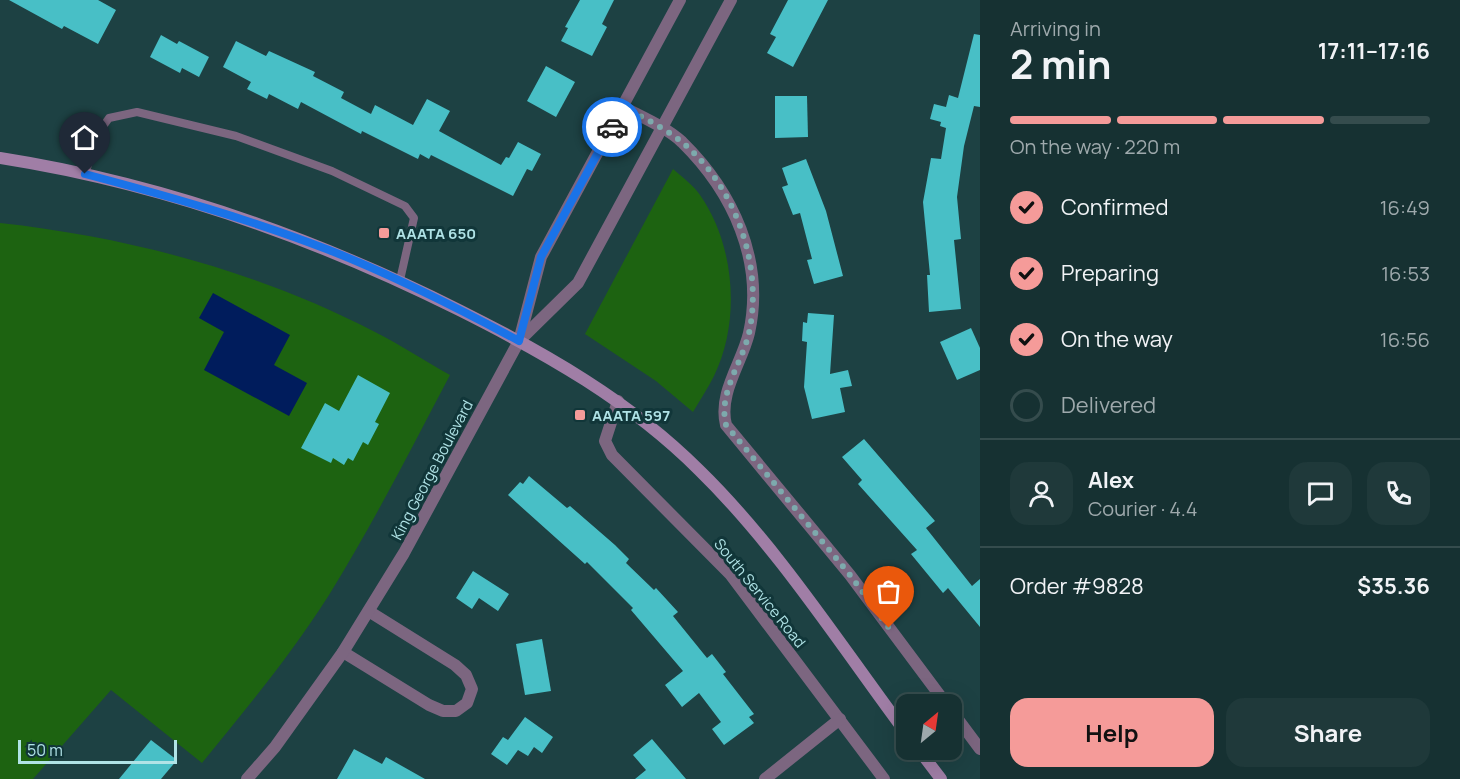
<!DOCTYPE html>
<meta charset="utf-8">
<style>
:root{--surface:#163132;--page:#1f393a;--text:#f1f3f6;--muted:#9ea9ac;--line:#354c4d;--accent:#f59b99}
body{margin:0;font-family:Manrope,sans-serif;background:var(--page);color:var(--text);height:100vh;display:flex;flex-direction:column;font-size:22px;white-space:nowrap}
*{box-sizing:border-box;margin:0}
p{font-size:20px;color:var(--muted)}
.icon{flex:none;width:33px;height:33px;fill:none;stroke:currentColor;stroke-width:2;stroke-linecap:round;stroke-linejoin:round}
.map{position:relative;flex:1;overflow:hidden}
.details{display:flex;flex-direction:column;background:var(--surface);width:480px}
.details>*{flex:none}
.needle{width:39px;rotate:29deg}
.fabs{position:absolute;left:896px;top:694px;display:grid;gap:12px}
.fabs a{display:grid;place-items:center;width:66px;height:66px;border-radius:12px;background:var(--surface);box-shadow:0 6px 24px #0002,0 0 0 2px var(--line);font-size:30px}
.scale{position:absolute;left:18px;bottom:15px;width:159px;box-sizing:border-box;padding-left:6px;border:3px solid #b0e3e6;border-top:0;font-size:16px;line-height:21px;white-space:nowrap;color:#b0e3e6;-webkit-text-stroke:4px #113639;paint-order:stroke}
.pin{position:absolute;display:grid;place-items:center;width:51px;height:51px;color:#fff;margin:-62px -26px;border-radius:50% 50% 50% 0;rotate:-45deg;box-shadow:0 0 6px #0007}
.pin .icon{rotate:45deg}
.courier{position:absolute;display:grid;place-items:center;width:60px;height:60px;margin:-30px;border:4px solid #1a73e8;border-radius:50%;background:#fff;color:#222;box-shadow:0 2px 8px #0007}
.summary em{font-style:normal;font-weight:700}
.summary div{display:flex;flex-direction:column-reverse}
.summary{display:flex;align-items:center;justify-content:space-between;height:102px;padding:0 30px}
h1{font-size:39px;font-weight:700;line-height:45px}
.bar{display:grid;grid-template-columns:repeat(4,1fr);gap:9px 6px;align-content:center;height:72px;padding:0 30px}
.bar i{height:8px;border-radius:4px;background:var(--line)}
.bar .active{background:var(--accent)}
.bar p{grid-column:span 4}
.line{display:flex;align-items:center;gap:15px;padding:0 30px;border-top:2px solid var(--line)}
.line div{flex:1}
.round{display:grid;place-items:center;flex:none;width:63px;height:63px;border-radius:18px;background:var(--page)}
ol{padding:0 30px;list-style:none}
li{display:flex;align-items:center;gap:18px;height:66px}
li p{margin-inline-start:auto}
li .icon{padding:6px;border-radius:50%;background:var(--accent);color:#111;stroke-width:4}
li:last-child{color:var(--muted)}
li i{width:33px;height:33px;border:3px solid var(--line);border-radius:50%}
.action{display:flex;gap:12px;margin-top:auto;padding:12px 30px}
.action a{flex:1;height:69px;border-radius:18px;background:var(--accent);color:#111;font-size:24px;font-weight:700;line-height:69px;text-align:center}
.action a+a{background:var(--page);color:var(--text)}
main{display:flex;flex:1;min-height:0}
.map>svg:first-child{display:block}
.green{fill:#1d6311}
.water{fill:#001c5c}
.building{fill:#48bfc6}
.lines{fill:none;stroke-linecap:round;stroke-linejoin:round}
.lane{stroke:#7c6680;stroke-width:8}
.street{stroke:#7c6680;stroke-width:12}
.secondary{stroke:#a07ea6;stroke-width:12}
.done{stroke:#7daaad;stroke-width:6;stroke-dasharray:0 10.8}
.route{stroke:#1a73e8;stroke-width:8}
.poi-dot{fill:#f59b99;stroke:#113639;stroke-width:2}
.labels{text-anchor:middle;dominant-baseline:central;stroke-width:6;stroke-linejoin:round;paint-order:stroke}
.poi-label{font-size:15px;font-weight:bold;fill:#b0e3e6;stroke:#113639;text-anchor:start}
.street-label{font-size:15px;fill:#b0e3e6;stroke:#113639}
</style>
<main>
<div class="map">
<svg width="980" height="779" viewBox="0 0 980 779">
<rect width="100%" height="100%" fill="#1d4143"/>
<!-- green -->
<g class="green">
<path d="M673,169C682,177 693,185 700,195C735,245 741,321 714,376C708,388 700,400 693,412L656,381L585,334Z"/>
<path d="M0,223C129,237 260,272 375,332C401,345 425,361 450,375C411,449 373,524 329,595C291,655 246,709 202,763L111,690L33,779H0Z"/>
</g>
<!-- water -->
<polygon class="water" points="213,293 290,335 274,365 307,383 289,416 204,370 224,332 199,318"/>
<!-- building -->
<g class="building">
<polygon points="9,0 98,0 116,10 98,44 64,26 62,29"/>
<polygon points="580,0 614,0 602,24 607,27 592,56 561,41 568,28 565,27"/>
<polygon points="788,0 828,0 793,67 767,53 776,37 770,34"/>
<polygon points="974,34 980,35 980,107 974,106 964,146 957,197 961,239 954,240 961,309 929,312 927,275 930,275 923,202 931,158 941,159 946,128 940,126 941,122 930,119 934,104 946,107 949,95 958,98"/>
<polygon points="161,35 177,44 179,41 209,57 199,77 182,68 180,73 150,57"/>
<polygon points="236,41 266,56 269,51 315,72 313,76 344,92 341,98 371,114 375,105 413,125 427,99 450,111 439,131 501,165 506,157 509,158 518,142 541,154 532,171 527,169 513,196 431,155 429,159 420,154 418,159 362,131 361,134 301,102 298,109 269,94 267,99 247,89 251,82 223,67"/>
<polygon points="546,66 575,82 556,117 527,101"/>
<polygon points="775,96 807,96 808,137 775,138"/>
<polygon points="806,159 826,211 843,276 814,284 807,260 812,259 800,213 793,215 782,187 788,185 782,168"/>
<polygon points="808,313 834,315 830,374 848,370 852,386 840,388 845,412 812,419 804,387 807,342 802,341 803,322 807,323"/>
<polygon points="971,328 980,348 980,370 957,380 940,342"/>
<polygon points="358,375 390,393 375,422 379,424 368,445 363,442 353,461 348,458 344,465 333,458 331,463 301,448 325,403 339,411"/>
<polygon points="864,439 935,521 926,528 972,586 980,579 980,627 948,588 943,593 911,554 917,550 858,484 862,480 842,457"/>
<polygon points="529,476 567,508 570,506 615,545 629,559 626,563 654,590 656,588 678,612 673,616 707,658 712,654 726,672 723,674 754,714 749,717 754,723 724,745 712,729 721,722 699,693 682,707 665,685 683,671 631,610 633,608 587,562 585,564 508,495 520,482 523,484"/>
<polygon points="473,571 509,594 498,611 479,598 472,609 456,598"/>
<polygon points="542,639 551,691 525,695 516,644"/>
<polygon points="525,717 553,737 542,753 534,747 528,756 518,750 507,765 491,754 503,737 508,740"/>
<polygon points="652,739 686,779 635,779 646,770 633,755"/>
<polygon points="151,740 177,760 161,779 119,779"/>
<polygon points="354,749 382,764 386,757 425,779 337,779"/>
</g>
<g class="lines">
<!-- lane -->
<polyline class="lane" points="85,174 99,132 109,118 137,112 236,136 332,171 405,206 414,218 400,280"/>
<!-- street -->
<g class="street">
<path d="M623,107C642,117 666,127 682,142C733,192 765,261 749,333C742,363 718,393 726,425L850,575L947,705"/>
<polyline points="520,340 578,283 731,0"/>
<polyline points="618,401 605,441 612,455 730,574 884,779"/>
<polyline points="343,652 429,705 443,711 456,711 467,703 472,689 466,675 455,665 370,612"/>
<polyline points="951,710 980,749"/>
<polyline points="247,779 275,747 343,652 404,553 519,341 541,257 680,0"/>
<polyline points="765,779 840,719"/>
</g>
<!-- secondary -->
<g class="secondary">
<path d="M0,158C160,183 315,238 459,310C545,353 630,401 699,470C777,546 841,646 906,733"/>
<polyline points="919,750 941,779"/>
</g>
</g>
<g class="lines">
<!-- done -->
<path class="done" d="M612,127L623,107C642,117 661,126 678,139C734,182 764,264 749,333C742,363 718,393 726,425L850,575L889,628"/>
<!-- route -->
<path class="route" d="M85,174C168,196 249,219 329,250C395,276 458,308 519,341L541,257L612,127"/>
</g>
<!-- markers -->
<g class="poi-dot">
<rect x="378" y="227" width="12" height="12" rx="3"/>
<rect x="574" y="409" width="12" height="12" rx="3"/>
</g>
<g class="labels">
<!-- poi labels -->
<g class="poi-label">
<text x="396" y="233">AAATA 650</text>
<text x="592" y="415">AAATA 597</text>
</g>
<!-- street labels -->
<g class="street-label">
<text transform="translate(432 470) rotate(-62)">King George Boulevard</text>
<text transform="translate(760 593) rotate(51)">South Service Road</text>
</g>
</g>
</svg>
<div class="fabs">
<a><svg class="needle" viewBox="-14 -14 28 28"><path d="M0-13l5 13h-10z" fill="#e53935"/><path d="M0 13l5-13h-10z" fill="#9ea9ac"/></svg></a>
</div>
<div class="scale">50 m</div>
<div class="pin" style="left:889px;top:628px;background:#ea580c"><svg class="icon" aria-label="bag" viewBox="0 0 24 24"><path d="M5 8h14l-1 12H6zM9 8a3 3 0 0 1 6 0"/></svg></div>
<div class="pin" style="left:85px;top:174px;background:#1f2937"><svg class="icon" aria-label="home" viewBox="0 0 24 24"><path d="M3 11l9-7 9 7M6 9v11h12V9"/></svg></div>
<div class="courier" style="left:612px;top:127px"><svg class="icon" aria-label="car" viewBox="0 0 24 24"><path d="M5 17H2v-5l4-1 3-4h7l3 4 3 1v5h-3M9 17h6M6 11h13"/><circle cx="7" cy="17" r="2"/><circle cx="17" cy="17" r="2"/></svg></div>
</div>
<section class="details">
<div class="summary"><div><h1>2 min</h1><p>Arriving in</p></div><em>17:11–17:16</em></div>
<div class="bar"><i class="active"></i><i class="active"></i><i class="active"></i><i></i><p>On the way · 220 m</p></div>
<ol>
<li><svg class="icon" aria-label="check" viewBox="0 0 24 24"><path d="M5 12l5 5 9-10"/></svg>Confirmed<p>16:49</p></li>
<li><svg class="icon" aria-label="check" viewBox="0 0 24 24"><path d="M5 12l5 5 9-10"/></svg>Preparing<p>16:53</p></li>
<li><svg class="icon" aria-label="check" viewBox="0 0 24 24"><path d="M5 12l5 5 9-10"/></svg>On the way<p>16:56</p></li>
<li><i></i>Delivered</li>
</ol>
<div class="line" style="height:108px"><a class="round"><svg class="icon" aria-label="person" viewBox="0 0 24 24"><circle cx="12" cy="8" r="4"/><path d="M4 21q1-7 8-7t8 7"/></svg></a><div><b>Alex</b><p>Courier · 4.4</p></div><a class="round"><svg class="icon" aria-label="chat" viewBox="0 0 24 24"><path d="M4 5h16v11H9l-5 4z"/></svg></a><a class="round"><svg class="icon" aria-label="phone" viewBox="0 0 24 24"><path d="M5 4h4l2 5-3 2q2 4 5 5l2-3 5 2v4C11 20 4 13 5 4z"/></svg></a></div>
<div class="line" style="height:78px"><div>Order #9828</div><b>$35.36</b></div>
<div class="action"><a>Help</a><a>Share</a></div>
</section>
</main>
